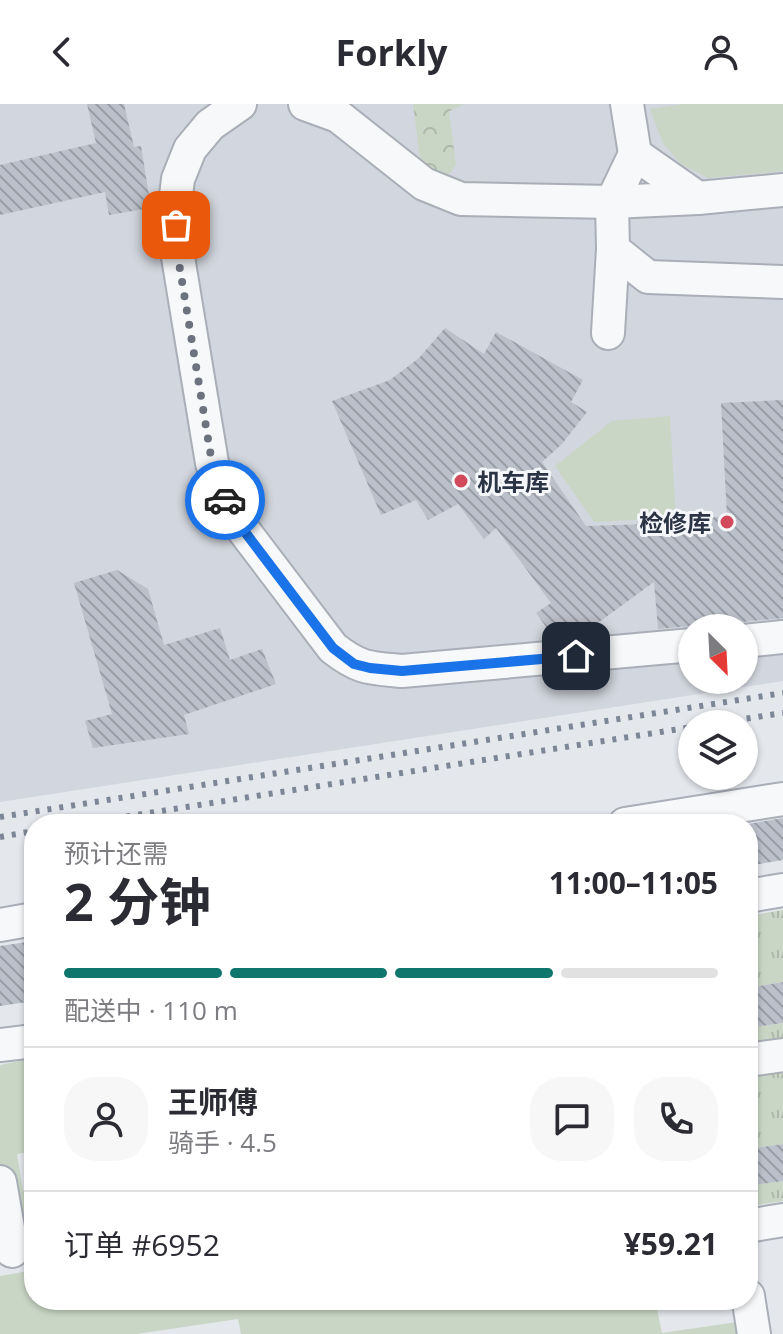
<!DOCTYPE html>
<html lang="zh">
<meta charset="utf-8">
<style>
:root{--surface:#fff;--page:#f7f7f7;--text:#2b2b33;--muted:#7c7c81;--line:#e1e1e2;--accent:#0f766e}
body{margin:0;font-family:"Open Sans","Noto Sans SC",sans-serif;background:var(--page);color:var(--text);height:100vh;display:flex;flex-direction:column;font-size:30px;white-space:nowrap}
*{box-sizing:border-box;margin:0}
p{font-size:26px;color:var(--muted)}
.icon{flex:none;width:44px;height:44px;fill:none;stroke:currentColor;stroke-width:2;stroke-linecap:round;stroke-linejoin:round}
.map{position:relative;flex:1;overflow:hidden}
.side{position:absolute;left:24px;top:710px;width:734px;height:496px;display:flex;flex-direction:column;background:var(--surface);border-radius:32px;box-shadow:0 2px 6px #0004}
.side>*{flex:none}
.needle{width:52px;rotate:156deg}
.controls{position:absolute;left:678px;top:510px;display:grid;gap:16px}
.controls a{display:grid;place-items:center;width:80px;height:80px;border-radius:50%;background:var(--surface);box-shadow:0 2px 6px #0004;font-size:40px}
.pin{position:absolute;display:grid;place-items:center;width:68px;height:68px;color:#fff;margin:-34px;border-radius:16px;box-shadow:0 4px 12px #0006}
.courier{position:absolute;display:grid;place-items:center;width:80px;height:80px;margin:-40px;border:6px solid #1a73e8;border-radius:50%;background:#fff;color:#222;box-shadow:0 2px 10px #0007}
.overview em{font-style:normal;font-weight:700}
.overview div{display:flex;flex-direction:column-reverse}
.overview{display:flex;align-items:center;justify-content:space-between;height:136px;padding:0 40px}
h1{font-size:52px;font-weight:700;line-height:60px}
.bar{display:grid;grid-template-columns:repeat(4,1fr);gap:12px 8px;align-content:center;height:96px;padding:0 40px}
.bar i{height:10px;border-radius:6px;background:var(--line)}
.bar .selected{background:var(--accent)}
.bar p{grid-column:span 4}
.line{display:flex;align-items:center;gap:20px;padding:0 40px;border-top:2px solid var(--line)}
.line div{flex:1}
.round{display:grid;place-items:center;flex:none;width:84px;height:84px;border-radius:32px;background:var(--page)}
header{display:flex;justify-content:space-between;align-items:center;height:104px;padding:0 40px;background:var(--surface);font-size:36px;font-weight:700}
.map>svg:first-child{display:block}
.built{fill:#d2d6de;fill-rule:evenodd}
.grass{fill:url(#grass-tufts)}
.forest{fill:url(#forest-crowns)}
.green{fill:#c9d6c5}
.building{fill:url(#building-back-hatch)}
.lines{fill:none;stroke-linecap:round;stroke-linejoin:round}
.minor-casing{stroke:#a9aeb7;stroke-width:36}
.minor{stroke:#f7f8fa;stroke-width:32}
.rail{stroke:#7d8696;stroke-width:6;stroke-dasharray:4 8;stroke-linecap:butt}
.done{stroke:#6c737f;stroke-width:8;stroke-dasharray:0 14.4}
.route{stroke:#1a73e8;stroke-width:10}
.poi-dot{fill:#d1495b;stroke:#f4f6f9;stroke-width:3}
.labels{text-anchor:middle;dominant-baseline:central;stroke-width:6;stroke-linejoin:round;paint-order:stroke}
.poi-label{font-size:24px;font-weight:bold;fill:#2b3445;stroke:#f4f6f9;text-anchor:start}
</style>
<header><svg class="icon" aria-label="back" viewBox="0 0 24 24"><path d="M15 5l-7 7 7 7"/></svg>Forkly<svg class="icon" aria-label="person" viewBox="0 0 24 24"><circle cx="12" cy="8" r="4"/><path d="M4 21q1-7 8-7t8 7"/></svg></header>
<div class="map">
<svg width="783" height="1230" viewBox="0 0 783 1230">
<defs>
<pattern id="grass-tufts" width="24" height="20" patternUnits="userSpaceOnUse" patternTransform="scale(2)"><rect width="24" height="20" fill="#c9d6c5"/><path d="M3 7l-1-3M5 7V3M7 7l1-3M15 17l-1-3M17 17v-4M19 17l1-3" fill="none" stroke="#adb8ab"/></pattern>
<pattern id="forest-crowns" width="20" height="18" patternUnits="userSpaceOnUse" patternTransform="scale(2)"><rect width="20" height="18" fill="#c9d6c5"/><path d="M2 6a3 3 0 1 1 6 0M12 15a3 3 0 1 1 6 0" fill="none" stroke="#adb8ab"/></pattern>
<pattern id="building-back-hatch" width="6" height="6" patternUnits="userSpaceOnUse" patternTransform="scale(2)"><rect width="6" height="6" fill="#bbc0ca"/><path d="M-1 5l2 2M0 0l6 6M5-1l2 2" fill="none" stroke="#989da6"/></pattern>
</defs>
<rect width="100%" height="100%" fill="#e4e7ec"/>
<!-- built -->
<path class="built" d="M0,0H783V577L0,698ZM692,524H744V576H692Z"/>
<!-- grass -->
<g class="grass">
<polygon points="783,806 783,878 748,884 748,812"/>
<polygon points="783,919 783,1040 749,1045 754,1081 783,1077 783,1097 751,1102 748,1081 748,924"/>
</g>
<!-- forest -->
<polygon class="forest" points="413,0 465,0 449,7 456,61 446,74 421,61"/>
<!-- green -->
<g class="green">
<polygon points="684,0 783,0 783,67 708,74 680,59 663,39 650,5"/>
<polygon points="670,312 676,414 594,418 555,362 612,317"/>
<polygon points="34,954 34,1047 17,1050 23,1087 34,1085 34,1127 0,1133 0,961"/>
<polygon points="34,1166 34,1196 655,1196 662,1229 737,1218 739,1230 241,1230 238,1215 136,1230 0,1230 0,1172"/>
</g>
<!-- building -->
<g class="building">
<polygon points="87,0 124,0 134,43 141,42 151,104 109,111 105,88 0,111 0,61 96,39"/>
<polygon points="445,224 484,250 496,228 583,276 571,298 587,308 562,340 542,358 586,422 650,420 727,412 721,299 783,296 783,514 742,518 731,524 690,522 658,525 654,478 580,532 554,534 536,509 551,499 496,424 484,435 458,400 428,416 416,396 381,411 332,297 390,276 419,254"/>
<polygon points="117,466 148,485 164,541 220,524 230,556 262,545 276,580 184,611 189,630 93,644 85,617 112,610 74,479"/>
<polygon points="783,714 783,756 748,762 748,720"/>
<polygon points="34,837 34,897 0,902 0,842"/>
<polygon points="783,878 783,919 748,924 748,884"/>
<polygon points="783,1040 783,1077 754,1081 749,1045"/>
</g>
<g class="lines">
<!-- minor casing -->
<g class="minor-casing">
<g id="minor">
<path d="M240,0L210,21L190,45L178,75L175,100L176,141L212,359L229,407L333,544C360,565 369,564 402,567L692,541"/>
<polyline points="305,0 338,12 424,80 461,95 612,98 698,94 783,86"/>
<polyline points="627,0 635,50"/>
<polyline points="613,145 648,173 783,178"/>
<polyline points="608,229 613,145 612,98 635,50 698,94"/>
<polyline points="744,537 783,533"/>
<polyline points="625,720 783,695"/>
<polyline points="748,792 783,786"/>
<polyline points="0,821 34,815"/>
<polyline points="0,941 34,937"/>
<polyline points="748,956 783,951"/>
<polyline points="0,1078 12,1147"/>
<polyline points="748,1122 783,1116"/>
<polyline points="748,1192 754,1230"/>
</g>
</g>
<!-- minor -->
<use href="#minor" class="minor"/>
<!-- rail -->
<g class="rail">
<polyline points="711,620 783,609"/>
<polyline points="0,713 783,589"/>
<polyline points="79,720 692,623"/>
<polyline points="0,733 34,727"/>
</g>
</g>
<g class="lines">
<!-- done -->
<polyline class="done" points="176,121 176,141 212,359 225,396"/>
<!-- route -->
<polyline class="route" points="225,396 229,407 333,544 354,560 370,564 402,567 576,552"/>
</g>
<!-- markers -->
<g class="poi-dot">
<circle cx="461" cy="377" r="8"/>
<circle cx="727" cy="418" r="8"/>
</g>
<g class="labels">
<!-- poi labels -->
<g class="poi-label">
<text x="477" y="377">机车库</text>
<text x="711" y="418" text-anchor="end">检修库</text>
</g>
</g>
</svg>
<div class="controls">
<a><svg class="needle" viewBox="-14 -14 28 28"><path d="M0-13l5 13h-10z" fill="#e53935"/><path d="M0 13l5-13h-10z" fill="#7c7c81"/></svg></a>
<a><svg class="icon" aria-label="layers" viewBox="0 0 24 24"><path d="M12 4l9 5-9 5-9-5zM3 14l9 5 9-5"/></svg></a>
</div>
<div class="pin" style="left:176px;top:121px;background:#ea580c"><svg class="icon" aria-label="bag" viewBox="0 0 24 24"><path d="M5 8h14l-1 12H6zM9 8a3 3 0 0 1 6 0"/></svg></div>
<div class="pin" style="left:576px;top:552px;background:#1f2937"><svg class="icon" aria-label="home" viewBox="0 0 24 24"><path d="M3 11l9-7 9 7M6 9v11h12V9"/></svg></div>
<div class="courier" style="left:225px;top:396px"><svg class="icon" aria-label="car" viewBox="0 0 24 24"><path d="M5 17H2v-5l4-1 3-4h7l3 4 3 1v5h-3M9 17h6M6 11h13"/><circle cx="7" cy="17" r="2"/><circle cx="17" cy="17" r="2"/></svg></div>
<section class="side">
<div class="overview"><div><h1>2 分钟</h1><p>预计还需</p></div><em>11:00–11:05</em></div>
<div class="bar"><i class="selected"></i><i class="selected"></i><i class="selected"></i><i></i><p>配送中 · 110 m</p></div>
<div class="line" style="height:144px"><a class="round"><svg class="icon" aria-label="person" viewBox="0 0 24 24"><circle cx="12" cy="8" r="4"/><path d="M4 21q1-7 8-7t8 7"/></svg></a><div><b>王师傅</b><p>骑手 · 4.5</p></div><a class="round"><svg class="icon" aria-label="chat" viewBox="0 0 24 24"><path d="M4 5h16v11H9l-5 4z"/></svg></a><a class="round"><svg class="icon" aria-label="phone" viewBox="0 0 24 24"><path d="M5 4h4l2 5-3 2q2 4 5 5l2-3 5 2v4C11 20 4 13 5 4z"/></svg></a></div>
<div class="line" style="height:104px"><div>订单 #6952</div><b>¥59.21</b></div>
</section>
</div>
